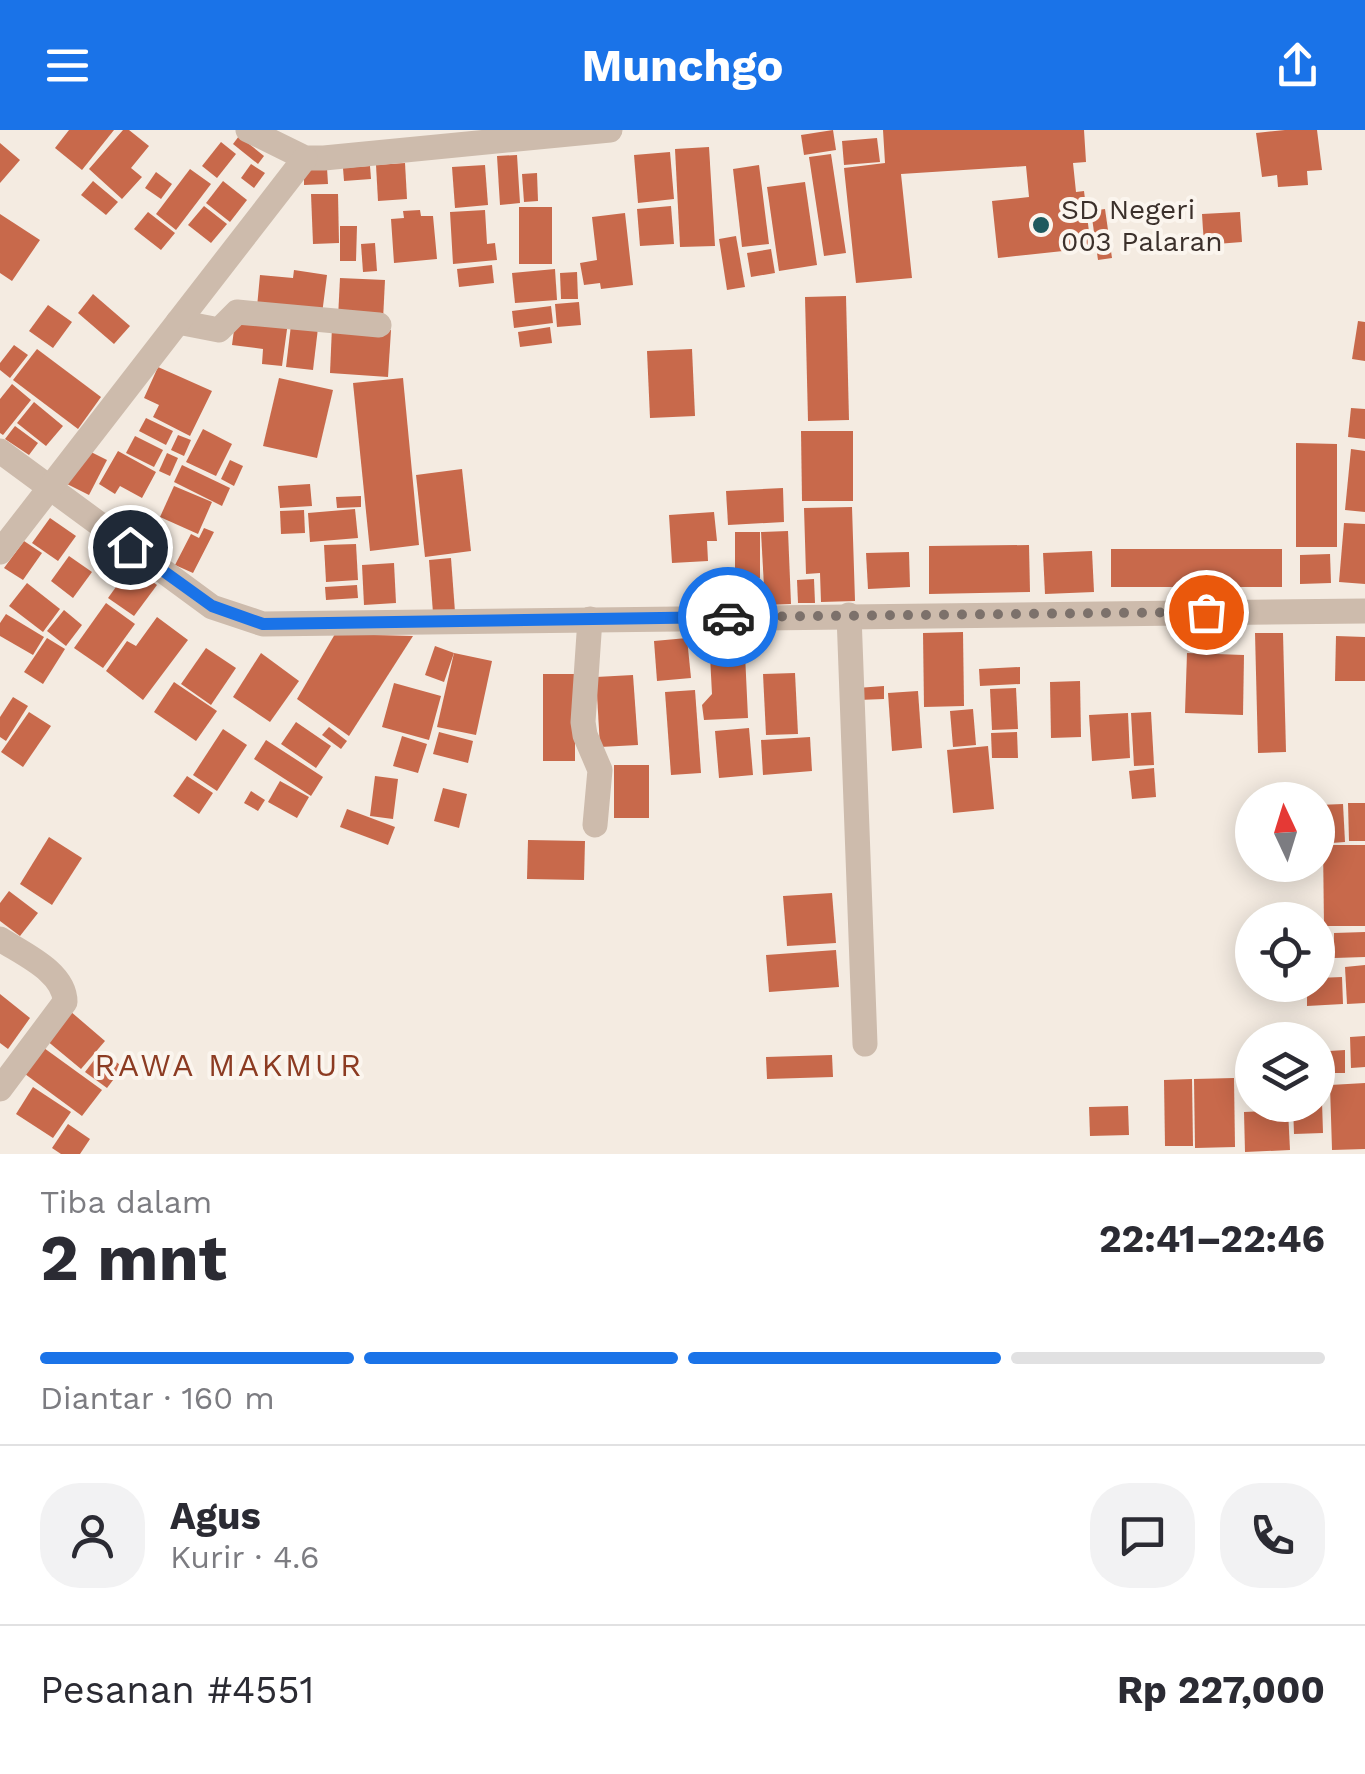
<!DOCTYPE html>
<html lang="id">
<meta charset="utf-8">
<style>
:root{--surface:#fff;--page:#f2f2f3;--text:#2b2b33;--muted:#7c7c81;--line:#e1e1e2;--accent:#1a73e8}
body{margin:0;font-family:"Work Sans",sans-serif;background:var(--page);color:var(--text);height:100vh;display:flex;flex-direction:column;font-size:38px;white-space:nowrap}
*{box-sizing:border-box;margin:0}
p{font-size:32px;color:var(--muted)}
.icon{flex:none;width:55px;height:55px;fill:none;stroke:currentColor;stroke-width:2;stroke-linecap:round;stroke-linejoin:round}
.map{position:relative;height:1024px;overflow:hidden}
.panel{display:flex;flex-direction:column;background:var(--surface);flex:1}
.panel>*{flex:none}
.needle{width:65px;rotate:356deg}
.controls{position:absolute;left:1235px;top:652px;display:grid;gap:20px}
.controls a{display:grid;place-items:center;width:100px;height:100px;border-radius:50%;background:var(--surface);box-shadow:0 5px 25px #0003;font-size:50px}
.pin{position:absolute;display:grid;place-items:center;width:85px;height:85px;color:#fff;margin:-42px;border:5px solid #fff;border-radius:50%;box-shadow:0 2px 10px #0007}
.courier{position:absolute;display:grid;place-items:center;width:100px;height:100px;margin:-50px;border:8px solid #1a73e8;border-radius:50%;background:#fff;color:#222;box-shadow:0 2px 12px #0007}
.summary em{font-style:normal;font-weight:700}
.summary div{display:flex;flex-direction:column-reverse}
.summary{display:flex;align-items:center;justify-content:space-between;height:170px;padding:0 40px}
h1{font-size:65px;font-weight:700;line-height:75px}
.bar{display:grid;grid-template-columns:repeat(4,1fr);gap:15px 10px;align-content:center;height:120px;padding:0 40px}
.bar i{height:12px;border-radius:8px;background:var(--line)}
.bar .active{background:var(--accent)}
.bar p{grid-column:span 4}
.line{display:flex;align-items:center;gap:25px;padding:0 40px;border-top:2px solid var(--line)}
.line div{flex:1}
.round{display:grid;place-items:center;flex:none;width:105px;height:105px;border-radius:40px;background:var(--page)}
header{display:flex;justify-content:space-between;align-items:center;height:130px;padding:0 40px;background:var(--accent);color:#fff;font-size:45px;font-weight:700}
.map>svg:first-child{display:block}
.building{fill:#c8694b}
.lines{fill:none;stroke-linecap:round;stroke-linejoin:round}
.minor{stroke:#cdbbac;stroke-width:25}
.done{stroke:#7c716b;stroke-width:10;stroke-dasharray:0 18}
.route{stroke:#1a73e8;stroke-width:12}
.poi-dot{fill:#1f5a5e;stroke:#fbf5ee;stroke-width:4}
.labels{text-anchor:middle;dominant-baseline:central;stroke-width:8;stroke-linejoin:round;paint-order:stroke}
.poi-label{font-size:28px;fill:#3b302b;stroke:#fbf5ee;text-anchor:start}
.quarter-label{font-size:32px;letter-spacing:2.5px;fill:#8c3b22;stroke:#fbf5ee}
</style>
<header><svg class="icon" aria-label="menu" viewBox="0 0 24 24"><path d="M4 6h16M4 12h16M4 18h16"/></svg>Munchgo<svg class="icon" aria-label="share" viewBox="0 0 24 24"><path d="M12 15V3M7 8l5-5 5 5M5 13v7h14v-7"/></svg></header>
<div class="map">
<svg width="1365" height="1024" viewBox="0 0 1365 1024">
<rect width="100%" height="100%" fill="#f4ebe1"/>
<!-- building -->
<g class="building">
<polygon points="69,0 114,0 82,40 55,18"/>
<polygon points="123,0 129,0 149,16 131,38 142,47 122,69 89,39"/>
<polygon points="833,0 836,20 804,25 801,5"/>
<polygon points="883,0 1084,0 1086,32 1073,33 1076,62 1084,61 1091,118 998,128 992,71 1029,67 1026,36 901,44 912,148 856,153 844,38 885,33"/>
<polygon points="1285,0 1317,0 1322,40 1307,41 1308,55 1278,57 1277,45 1262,47 1256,3"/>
<polygon points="239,6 264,26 258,34 233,14"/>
<polygon points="877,8 880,32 844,35 842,11"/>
<polygon points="221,12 236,24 217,48 202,36"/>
<polygon points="0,13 20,30 0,53"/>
<polygon points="709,17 715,116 680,117 675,19"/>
<polygon points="670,22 674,69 638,73 634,25"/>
<polygon points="831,24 846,123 824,126 809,27"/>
<polygon points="517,25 520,73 500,75 497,26"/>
<polygon points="405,33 407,69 378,71 376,35"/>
<polygon points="251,34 265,43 254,58 241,48"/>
<polygon points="485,35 488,75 455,78 452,37"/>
<polygon points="759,35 769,114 742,117 733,39"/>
<polygon points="370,36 371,49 344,51 343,38"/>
<polygon points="327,38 328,54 304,55 304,39"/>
<polygon points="190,39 211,54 176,100 156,84"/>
<polygon points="156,42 172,54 161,69 145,58"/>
<polygon points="537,43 538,71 524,72 522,44"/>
<polygon points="93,51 118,72 106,85 81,65"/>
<polygon points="223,51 247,70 230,92 206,73"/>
<polygon points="805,52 817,135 779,141 767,57"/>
<polygon points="311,64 338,64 339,113 313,114"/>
<polygon points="204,76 227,94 211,113 188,95"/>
<polygon points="671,76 674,114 640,116 637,79"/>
<rect x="519" y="77" width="33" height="57"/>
<polygon points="1105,79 1112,128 1098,130 1091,81"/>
<polygon points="420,80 421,86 433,86 437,129 394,133 391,89 404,88 403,81"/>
<polygon points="485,80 487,114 495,113 497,130 453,134 450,82"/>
<polygon points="148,82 175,103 161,120 134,99"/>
<polygon points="1240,82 1242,112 1204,115 1202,84"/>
<polygon points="625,83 633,155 601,159 600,153 584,155 580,133 597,130 592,87"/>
<polygon points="0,84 40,110 12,151 0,143"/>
<polygon points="340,96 357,96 356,131 340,131"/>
<polygon points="736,106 745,157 727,160 719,109"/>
<polygon points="375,113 377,141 363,142 361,114"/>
<polygon points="771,119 775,143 751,147 747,123"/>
<polygon points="492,135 494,153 459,157 457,139"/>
<polygon points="555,139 557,170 515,173 512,143"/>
<polygon points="294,140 327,145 322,184 257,177 260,145 293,148"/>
<polygon points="577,142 578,169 561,169 560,143"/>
<polygon points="340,148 385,150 383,190 338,188"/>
<polygon points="93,164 130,196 114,214 78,183"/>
<polygon points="846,166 849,290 808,291 805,167"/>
<polygon points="579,172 581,195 557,197 555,174"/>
<polygon points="48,175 72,192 53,218 29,201"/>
<polygon points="551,176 553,193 514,198 512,181"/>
<polygon points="236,185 288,192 282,236 262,234 263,219 232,215"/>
<polygon points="1358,191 1365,192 1365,231 1352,229"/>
<polygon points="291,195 318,198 313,240 286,237"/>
<polygon points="332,197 391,200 388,247 330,243"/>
<polygon points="550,197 552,213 520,217 518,202"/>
<polygon points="14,215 28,225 10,248 0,240 0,233"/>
<polygon points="37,219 101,267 78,299 13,250"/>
<polygon points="692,219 695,286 650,288 647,221"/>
<polygon points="158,237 212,261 190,306 153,287 159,275 144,268"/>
<polygon points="279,248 333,260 317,328 263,316"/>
<polygon points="403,248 419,415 370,421 353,253"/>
<polygon points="12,254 31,270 3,305 0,303 0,269"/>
<polygon points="34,272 63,296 46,316 17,293"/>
<polygon points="1351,278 1365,279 1365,309 1348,307"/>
<polygon points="146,288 173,301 166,315 139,301"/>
<polygon points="15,296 38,313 29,325 5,309"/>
<polygon points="203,299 232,314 216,346 186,332"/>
<polygon points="801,301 853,301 853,371 802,371"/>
<polygon points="178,305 191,310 184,326 171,320"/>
<polygon points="135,306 163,320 154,337 126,323"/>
<polygon points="1296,313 1337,314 1337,417 1296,417"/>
<polygon points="85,319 107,330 89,365 67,354"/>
<polygon points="1351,319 1365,321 1365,382 1345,380"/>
<polygon points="118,321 156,342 142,368 120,356 115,364 99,354"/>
<polygon points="167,323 178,328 170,346 159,341"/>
<polygon points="230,330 243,336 234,356 221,349"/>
<polygon points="182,335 230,358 222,376 174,352"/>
<polygon points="462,339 471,421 425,427 416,345"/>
<polygon points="310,354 312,376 280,378 278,356"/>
<polygon points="174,356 212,372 198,404 160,387"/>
<polygon points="783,358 784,392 728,395 726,361"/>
<polygon points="361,366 361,377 337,378 336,367"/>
<polygon points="852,377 855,471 821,472 820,443 806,444 804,378"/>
<polygon points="355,379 358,408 310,412 308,383"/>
<polygon points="304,380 305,403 281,404 280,381"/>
<polygon points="714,382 717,411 707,411 708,431 672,433 669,385"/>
<polygon points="50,388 76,406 58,431 32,413"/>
<polygon points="1344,393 1365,394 1365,454 1339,452"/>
<polygon points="204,398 214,402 193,443 175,435 191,404 199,408"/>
<polygon points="788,401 791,474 765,475 761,402"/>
<rect x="735" y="402" width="25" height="46"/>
<polygon points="24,411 42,423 23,450 4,438"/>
<polygon points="356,414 358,450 326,452 324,415"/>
<polygon points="1029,415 1030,462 929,464 929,416"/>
<rect x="1111" y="419" width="171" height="38"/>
<polygon points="1092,421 1094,462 1045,464 1043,423"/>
<polygon points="909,422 910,457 868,459 866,423"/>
<polygon points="1330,424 1331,453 1300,454 1300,425"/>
<polygon points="69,426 92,442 73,468 51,451"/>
<polygon points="451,428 455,482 433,483 429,430"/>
<polygon points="394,433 396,473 364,475 362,435"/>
<polygon points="131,436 157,455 134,486 108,468"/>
<polygon points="814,449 815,473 798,473 797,450"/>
<polygon points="27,453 60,479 43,502 9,476"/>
<polygon points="357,455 358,468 326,470 325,457"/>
<polygon points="106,473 135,494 103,538 74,518"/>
<polygon points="64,480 82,495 66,516 47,501"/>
<polygon points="6,484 44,507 33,525 0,506 0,493"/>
<polygon points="157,487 188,510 143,570 106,541 127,511 136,516"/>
<polygon points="963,502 964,576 924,577 923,503"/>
<polygon points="1255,503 1283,503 1286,622 1258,623"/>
<polygon points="335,504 413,506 349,606 297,569"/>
<polygon points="1336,506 1365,507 1365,551 1335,551"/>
<polygon points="47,508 65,519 43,554 24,542"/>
<polygon points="687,508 691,548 657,551 654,511"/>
<polygon points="435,516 454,523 444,552 425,545"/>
<polygon points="206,518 236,538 211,575 181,554"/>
<polygon points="261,523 299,551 270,592 233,567"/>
<polygon points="454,523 492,531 476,605 437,597"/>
<polygon points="1187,523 1244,525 1243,585 1185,583"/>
<polygon points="745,524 748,588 704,590 702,575 712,564 710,526"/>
<polygon points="1020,537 1020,554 980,556 979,539"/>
<polygon points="795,543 798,604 766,605 763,544"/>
<rect x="543" y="544" width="32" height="87"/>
<polygon points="633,545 638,615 600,617 596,547"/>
<polygon points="1080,551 1081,607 1051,608 1050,552"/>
<polygon points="174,552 217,581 196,611 154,582"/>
<polygon points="394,553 441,566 429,610 382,597"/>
<polygon points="884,556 884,569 858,570 857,558"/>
<polygon points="1016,558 1018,599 992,600 990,559"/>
<polygon points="695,560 701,643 671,645 665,562"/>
<polygon points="918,561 922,618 892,621 888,563"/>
<polygon points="13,567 28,576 6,611 0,607 0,587"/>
<polygon points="973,579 976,615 953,617 950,581"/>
<polygon points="29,582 51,596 23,637 1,622"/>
<polygon points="1151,582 1154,635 1134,636 1131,583"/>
<polygon points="1128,583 1130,628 1092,631 1089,585"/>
<polygon points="296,592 331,616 316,638 281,614"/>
<polygon points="329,597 347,611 341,619 322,605"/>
<polygon points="749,598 753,645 719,648 715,601"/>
<polygon points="223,599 247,615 217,661 193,645"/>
<polygon points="439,602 473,611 468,633 433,624"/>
<polygon points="1017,602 1018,628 992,628 991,603"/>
<polygon points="402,606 427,614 418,643 393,636"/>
<polygon points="810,607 812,641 763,645 761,610"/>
<polygon points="266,610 323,647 311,666 254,629"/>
<polygon points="988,616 994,679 953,683 947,620"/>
<rect x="614" y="635" width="35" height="53"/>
<polygon points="1154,638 1156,667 1132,669 1129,641"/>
<polygon points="187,646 213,663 199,684 173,666"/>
<polygon points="375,646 398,649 393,689 370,686"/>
<polygon points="280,651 309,667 297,688 268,672"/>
<polygon points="443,658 467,664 459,698 434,691"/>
<polygon points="251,661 265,670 258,681 244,673"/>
<polygon points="1348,673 1365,673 1365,711 1349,711"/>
<polygon points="1343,674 1345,712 1318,714 1318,675"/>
<polygon points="347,679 395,697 388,715 340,697"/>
<polygon points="49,707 82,728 52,775 20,754"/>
<polygon points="528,710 585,711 584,750 527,749"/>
<polygon points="1323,715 1365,715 1365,796 1324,796"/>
<polygon points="9,761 38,783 20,806 0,791 0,773"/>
<polygon points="832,763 836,813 787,816 783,766"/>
<polygon points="1318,801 1325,801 1326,842 1318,842"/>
<polygon points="1365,802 1365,827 1334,828 1334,803"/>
<polygon points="836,820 839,857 769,862 766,825"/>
<polygon points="1365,835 1365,873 1347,874 1345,837"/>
<polygon points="1342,847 1343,874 1307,876 1307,855 1318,855 1318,848"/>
<polygon points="0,864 30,888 8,919 0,913"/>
<polygon points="70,881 105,911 81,939 46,910"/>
<polygon points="1365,906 1365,937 1351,938 1350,907"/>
<polygon points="44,918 102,960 82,986 25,944"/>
<polygon points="1345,920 1345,943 1330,943 1329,921"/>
<polygon points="101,921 123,937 107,958 85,942"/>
<polygon points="1324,921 1325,940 1321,940 1323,1003 1294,1004 1293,975 1318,975 1318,922"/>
<polygon points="832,925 833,947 767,949 766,927"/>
<polygon points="1234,948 1235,1017 1195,1018 1194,949"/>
<polygon points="1192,949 1193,1016 1165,1016 1164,950"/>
<polygon points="1365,953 1365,1019 1332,1020 1330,955"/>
<polygon points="33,957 71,982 53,1008 16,984"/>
<polygon points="1128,976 1129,1005 1090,1006 1089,977"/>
<polygon points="1288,980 1290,1020 1245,1022 1244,982"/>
<polygon points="68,994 90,1009 80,1024 61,1024 52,1018"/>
</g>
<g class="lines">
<!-- minor -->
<g class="minor">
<polyline points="248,0 305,28 324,28 610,0"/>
<polyline points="178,192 219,200 237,182 379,195"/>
<polyline points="0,321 212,477 263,494 1365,481"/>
<polyline points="0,422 305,28"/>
<polyline points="849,485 865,914"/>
<polyline points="590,489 583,592 585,605 600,640 595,695"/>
<path d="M0,809C23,824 65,842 65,872L0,959"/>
</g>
</g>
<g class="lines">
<!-- done -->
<polyline class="done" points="728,487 1206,482"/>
<!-- route -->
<polyline class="route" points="130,417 212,476 263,494 728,487"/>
</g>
<!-- markers -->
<circle class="poi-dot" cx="1041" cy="95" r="10"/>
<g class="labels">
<!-- poi labels -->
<g class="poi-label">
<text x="1061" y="79">SD Negeri<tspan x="1061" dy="32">003 Palaran</tspan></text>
</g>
<!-- quarter labels -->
<g class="quarter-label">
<text x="229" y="935">RAWA MAKMUR</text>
</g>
</g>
</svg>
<div class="controls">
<a><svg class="needle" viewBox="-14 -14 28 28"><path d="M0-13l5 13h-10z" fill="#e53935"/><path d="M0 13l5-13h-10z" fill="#7c7c81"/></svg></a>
<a><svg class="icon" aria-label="locate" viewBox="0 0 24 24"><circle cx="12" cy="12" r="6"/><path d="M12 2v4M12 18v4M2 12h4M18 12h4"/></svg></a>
<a><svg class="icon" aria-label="layers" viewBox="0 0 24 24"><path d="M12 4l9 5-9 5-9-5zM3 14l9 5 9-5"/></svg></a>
</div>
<div class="pin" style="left:1206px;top:482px;background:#ea580c"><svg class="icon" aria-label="bag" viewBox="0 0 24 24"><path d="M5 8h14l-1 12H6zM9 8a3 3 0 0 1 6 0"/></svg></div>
<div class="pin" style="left:130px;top:417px;background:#1f2937"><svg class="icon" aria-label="home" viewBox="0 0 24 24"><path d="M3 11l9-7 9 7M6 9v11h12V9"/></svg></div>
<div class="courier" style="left:728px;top:487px"><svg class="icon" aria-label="car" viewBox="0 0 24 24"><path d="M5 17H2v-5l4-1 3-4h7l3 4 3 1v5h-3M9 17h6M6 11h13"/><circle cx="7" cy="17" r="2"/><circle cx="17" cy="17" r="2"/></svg></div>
</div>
<section class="panel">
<div class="summary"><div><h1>2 mnt</h1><p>Tiba dalam</p></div><em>22:41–22:46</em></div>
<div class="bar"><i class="active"></i><i class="active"></i><i class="active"></i><i></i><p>Diantar · 160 m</p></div>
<div class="line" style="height:180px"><a class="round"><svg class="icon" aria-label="person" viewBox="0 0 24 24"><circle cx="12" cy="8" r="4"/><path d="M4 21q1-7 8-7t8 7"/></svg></a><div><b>Agus</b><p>Kurir · 4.6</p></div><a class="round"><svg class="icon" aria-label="chat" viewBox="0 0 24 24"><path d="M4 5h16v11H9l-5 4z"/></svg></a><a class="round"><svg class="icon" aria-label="phone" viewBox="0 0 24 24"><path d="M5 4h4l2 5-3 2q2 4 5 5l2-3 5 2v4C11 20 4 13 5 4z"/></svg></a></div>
<div class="line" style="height:130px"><div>Pesanan #4551</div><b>Rp 227,000</b></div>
</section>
